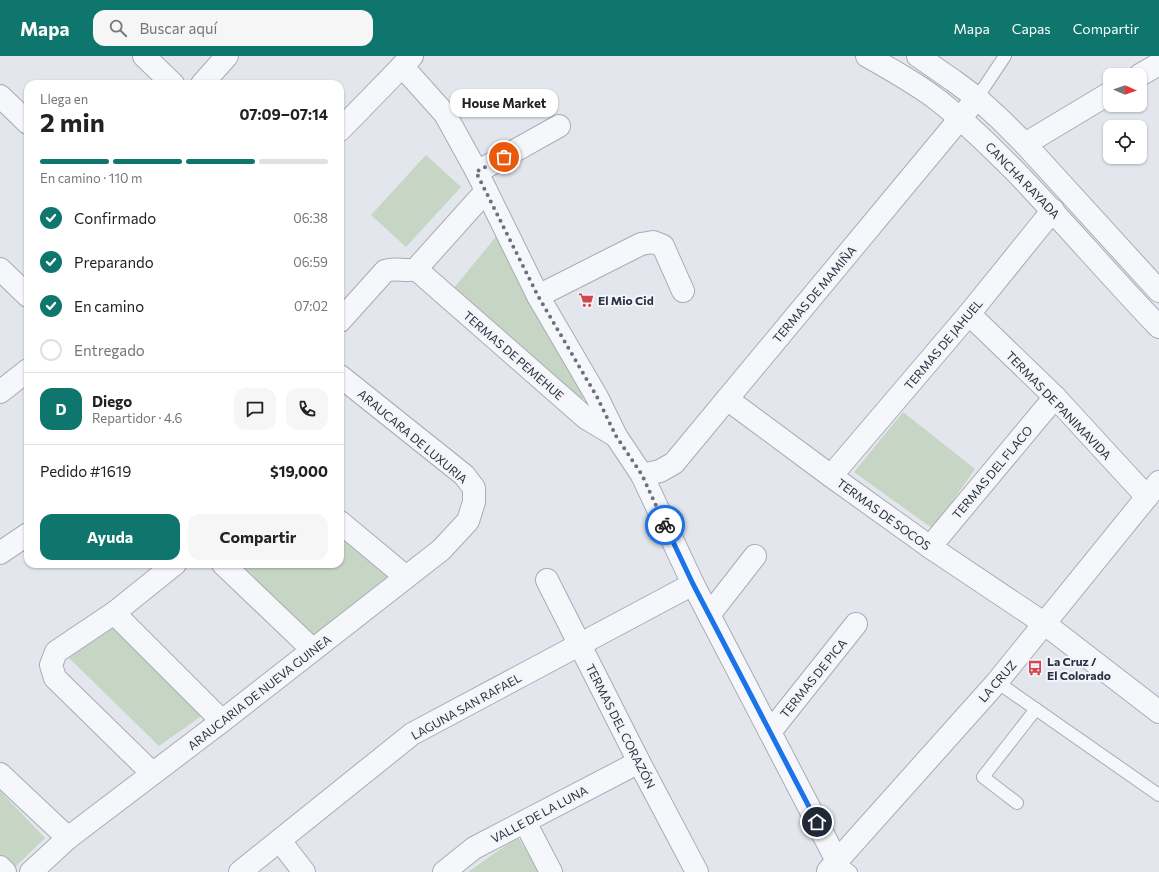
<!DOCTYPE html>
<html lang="es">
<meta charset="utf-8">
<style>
:root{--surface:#fff;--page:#f6f6f6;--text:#222;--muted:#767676;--line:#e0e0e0;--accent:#0f766e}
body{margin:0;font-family:Commissioner,sans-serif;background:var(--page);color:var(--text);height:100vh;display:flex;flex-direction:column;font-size:15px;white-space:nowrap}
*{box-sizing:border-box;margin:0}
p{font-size:13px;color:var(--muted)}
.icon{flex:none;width:22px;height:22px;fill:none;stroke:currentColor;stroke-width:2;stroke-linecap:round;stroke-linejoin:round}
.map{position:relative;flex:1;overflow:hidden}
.details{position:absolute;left:24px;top:24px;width:320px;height:488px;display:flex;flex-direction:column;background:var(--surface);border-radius:12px;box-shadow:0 1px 3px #0004}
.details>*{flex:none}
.needle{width:26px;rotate:92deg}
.fabs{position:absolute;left:1103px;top:12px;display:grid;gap:8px}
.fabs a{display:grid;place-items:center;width:44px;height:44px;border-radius:8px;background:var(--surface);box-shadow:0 1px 3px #0004;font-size:20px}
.pin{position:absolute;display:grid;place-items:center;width:34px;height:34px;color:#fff;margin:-17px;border:2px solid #fff;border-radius:50%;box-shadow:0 1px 4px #0007}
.courier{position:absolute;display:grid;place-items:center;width:40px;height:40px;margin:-20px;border:3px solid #1a73e8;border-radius:50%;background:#fff;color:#222;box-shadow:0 1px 5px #0007}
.bubble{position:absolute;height:28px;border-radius:12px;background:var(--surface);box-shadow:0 1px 3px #0004;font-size:13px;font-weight:700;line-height:28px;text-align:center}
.head em{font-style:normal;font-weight:700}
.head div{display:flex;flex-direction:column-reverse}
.head{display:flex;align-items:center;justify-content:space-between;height:68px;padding:0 16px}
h1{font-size:26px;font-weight:700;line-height:30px}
.bar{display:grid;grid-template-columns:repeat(4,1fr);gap:6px 4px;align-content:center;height:48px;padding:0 16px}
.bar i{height:5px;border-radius:3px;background:var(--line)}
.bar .active{background:var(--accent)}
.bar p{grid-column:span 4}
.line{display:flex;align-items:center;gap:10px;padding:0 16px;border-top:1px solid var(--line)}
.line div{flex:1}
.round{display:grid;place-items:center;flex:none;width:42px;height:42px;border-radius:12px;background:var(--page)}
ol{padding:0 16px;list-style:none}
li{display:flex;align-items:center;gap:12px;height:44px}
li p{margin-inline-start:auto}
li .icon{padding:4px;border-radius:50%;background:var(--accent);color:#fff;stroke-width:4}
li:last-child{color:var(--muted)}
li i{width:22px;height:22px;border:2px solid var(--line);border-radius:50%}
.primary-button{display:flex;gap:8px;margin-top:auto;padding:8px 16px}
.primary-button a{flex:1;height:46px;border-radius:12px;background:var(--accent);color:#fff;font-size:16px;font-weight:700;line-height:46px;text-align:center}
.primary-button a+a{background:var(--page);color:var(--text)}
header{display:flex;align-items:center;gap:24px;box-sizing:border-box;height:56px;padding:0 20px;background:var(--accent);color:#fff}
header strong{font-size:19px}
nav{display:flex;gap:22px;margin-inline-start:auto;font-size:14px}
.search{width:280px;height:36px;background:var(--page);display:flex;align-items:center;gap:10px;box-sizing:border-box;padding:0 14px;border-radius:12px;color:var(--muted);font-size:15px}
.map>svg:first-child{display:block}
.green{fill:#c7d6c4}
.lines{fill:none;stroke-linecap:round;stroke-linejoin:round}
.service-casing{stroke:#a8acb7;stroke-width:14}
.minor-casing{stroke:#a8acb7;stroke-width:24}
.tertiary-casing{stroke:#a8acb7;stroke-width:24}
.service{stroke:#f6f7fa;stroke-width:12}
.minor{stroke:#f6f7fa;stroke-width:22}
.tertiary{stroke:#f6f7fa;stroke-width:22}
.done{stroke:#6b717f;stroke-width:4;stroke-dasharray:0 7.2}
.route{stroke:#1a73e8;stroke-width:5}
.labels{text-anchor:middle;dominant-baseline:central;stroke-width:4;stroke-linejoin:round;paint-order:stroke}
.street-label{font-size:12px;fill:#2a3245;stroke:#f3f5f9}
.poi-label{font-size:12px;font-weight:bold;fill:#2a3245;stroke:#f3f5f9;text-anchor:start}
</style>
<header>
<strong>Mapa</strong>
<div class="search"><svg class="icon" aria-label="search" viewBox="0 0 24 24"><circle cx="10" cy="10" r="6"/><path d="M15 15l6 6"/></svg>Buscar aquí</div>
<nav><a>Mapa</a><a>Capas</a><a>Compartir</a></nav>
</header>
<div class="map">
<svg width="1159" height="816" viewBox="0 0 1159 816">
<rect width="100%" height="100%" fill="#e3e6ec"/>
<!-- green -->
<g class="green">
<polygon points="426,99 461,131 406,191 371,159"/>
<polygon points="499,177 588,336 581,345 453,233"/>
<polygon points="903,356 975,413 933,473 854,416"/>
<polygon points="340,472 398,520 314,589 229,508 340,508"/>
<polygon points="114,566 207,656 159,690 69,602"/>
<polygon points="0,735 45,782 11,815 0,804"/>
<polygon points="518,781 539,816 468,816"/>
</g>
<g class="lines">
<!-- service casing -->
<g class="service-casing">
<g id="service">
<polyline points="977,42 1005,0"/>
<polyline points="997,626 1159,739"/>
<polyline points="1017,747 983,721 1036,653"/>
<polyline points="837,805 851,816"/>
</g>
</g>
<!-- minor casing -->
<g class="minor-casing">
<g id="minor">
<polyline points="144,0 173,28"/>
<polyline points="402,10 445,58 477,116 538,240 597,341 616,380 642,419 693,528 837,805"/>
<polyline points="1140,19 1159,8"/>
<polyline points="202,28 227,0"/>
<polyline points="0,40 28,67"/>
<polyline points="340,74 412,0"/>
<polyline points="1025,88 1110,37"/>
<polyline points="477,116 559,70"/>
<polyline points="0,213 28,240"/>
<polyline points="416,213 586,362 616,380"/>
<polyline points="538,240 641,188 653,186 663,190 683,235"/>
<polyline points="969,258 1055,341 1147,441"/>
<path d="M340,265L385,215C397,211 404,216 416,213L486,135"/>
<polyline points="0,336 28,314"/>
<polyline points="727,343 831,420 930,491 1045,568 1159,656"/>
<polyline points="642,419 660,415 674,407 977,42"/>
<polyline points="831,420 969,258 1053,154"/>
<polyline points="340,466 406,521"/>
<polyline points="930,491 1055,341"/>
<polyline points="0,497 28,478"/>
<polyline points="223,508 313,594"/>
<polyline points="547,524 639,706 697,816"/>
<polyline points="114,557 222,665"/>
<polyline points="709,559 755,500"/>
<polyline points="770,676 856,568"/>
<polyline points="152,717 55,622 51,609 56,596 114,557 175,508"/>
<polyline points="0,718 68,782"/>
<polyline points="525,766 551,816"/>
<polyline points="280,785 304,816"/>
<polyline points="0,811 5,816"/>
<polyline points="828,815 997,626 1159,426"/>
<polyline points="31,816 68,782 222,665 441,494 468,465 474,446 474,432 464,419 340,320"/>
<polyline points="240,816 412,678 693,528"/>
<polyline points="444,816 474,792 639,706"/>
</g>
</g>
<!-- tertiary casing -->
<g class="tertiary-casing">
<g id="tertiary">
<path d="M867,0C892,14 917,28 939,45C967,67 991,91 1015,115C1064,166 1110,220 1159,271"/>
<polyline points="918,0 954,25 977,42 1001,64 1025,88 1159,235"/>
</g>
</g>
<!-- service -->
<use href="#service" class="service"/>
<!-- minor -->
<use href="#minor" class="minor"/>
<!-- tertiary -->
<use href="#tertiary" class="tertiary"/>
</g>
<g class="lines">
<!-- done -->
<polyline class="done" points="504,101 476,116 538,240 597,341 616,380 642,419 665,469"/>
<!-- route -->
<polyline class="route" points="665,469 693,528 817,766"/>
</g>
<!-- icons -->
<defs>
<g id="supermarket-bare" transform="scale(1.2)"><path d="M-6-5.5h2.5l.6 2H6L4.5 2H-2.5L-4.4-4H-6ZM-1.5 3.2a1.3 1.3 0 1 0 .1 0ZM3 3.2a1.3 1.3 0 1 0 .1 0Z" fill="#d5444f" stroke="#f3f5f9" stroke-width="2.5" paint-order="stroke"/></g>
<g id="bus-bare" transform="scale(1.2)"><path d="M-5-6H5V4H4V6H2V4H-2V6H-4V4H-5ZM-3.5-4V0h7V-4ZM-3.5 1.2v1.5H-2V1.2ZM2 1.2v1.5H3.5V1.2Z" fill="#d5444f" stroke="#f3f5f9" stroke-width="2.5" paint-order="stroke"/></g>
</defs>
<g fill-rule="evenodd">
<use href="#supermarket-bare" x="586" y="244"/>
<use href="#bus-bare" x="1035" y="612"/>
</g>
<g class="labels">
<!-- street labels -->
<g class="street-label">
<text transform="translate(1023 124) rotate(46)">CANCHA RAYADA</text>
<text transform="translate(814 238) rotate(-50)">TERMAS DE MAMIÑA</text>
<text transform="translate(943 288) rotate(-50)">TERMAS DE JAHUEL</text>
<text transform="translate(514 299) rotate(41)">TERMAS DE PEMEHUE</text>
<text transform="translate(1059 349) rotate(46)">TERMAS DE PANIMAVIDA</text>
<text transform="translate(413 380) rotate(40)">ARAUCARA DE LUXURIA</text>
<text transform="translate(992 416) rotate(-50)">TERMAS DEL FLACO</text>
<text transform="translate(884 458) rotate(36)">TERMAS DE SOCOS</text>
<text transform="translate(813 622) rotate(-51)">TERMAS DE PICA</text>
<text transform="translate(997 625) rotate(-49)">LA CRUZ</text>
<text transform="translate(259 636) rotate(-38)">ARAUCARIA DE NUEVA GUINEA</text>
<text transform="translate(466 650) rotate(-29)">LAGUNA SAN RAFAEL</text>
<text transform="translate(621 670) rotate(63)">TERMAS DEL CORAZÓN</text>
<text transform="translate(539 758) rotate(-28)">VALLE DE LA LUNA</text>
</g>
<!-- poi labels -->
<g class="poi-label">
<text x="598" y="244">El Mio Cid</text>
<text x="1047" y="605">La Cruz /<tspan x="1047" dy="14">El Colorado</tspan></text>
</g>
</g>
</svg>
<div class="fabs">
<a><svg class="needle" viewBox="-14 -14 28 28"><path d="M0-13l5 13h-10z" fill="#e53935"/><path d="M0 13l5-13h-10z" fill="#767676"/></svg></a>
<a><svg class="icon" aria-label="locate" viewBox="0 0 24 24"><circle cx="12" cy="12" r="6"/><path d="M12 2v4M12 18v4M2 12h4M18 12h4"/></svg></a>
</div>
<div class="pin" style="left:504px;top:101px;background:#ea580c"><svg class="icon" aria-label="bag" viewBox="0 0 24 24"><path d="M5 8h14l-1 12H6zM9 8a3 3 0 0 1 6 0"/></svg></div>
<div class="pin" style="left:817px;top:766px;background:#1f2937"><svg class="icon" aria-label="home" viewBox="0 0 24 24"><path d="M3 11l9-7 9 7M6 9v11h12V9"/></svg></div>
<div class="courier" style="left:665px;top:469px"><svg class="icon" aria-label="bike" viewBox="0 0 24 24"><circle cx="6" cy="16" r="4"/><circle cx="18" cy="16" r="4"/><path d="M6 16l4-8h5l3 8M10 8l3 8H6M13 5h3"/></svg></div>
<div class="bubble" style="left:450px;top:33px;width:108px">House Market</div>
<section class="details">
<div class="head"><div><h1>2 min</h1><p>Llega en</p></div><em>07:09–07:14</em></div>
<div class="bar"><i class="active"></i><i class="active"></i><i class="active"></i><i></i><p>En camino · 110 m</p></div>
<ol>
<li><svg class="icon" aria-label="check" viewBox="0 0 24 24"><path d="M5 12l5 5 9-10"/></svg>Confirmado<p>06:38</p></li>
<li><svg class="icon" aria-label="check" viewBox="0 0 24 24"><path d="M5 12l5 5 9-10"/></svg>Preparando<p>06:59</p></li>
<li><svg class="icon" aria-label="check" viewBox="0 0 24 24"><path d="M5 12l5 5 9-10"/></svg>En camino<p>07:02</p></li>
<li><i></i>Entregado</li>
</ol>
<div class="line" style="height:72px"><b class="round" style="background:var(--accent);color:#fff">D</b><div><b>Diego</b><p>Repartidor · 4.6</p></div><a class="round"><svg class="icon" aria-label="chat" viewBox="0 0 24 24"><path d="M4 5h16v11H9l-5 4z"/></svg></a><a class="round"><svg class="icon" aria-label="phone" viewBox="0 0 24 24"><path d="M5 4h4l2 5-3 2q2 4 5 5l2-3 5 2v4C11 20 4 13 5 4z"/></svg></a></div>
<div class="line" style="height:52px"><div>Pedido #1619</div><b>$19,000</b></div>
<div class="primary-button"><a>Ayuda</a><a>Compartir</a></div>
</section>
</div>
